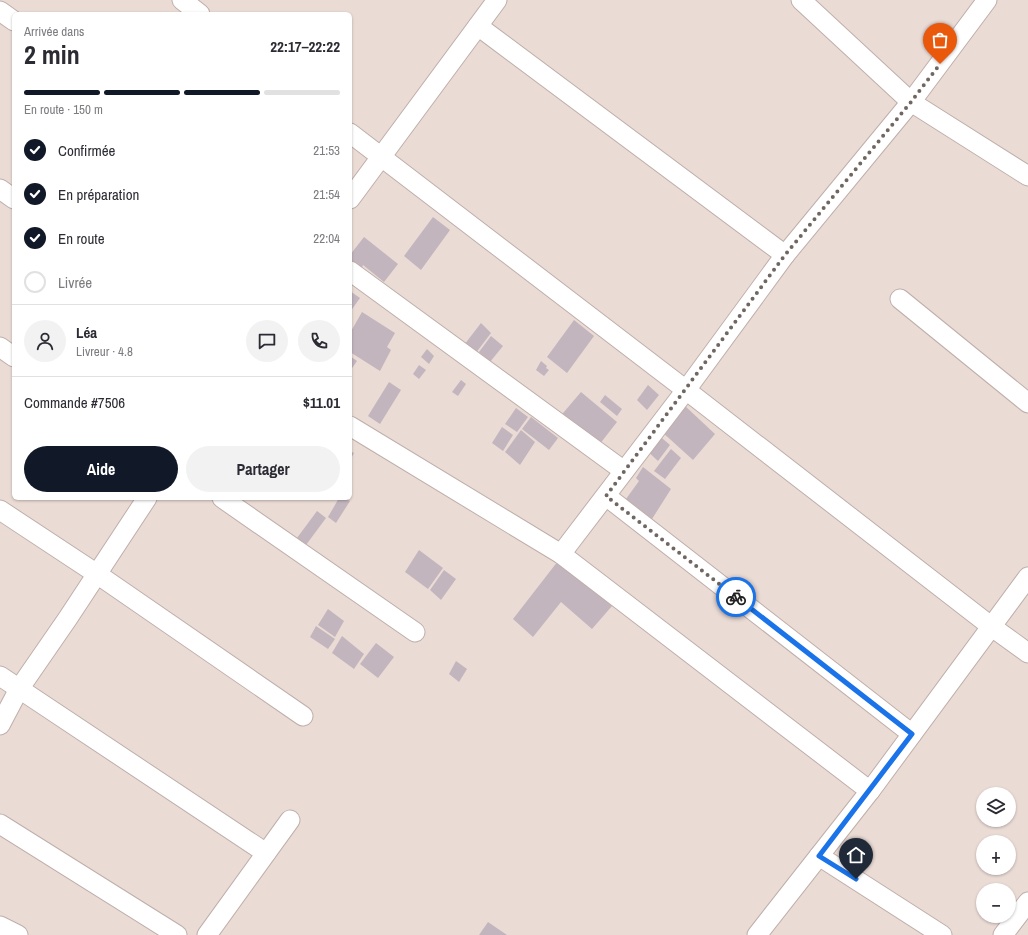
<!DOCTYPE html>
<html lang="fr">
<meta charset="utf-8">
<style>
:root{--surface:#fff;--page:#f2f2f3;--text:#2b2b33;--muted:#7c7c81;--line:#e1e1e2;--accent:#111827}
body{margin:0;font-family:"Archivo Narrow",sans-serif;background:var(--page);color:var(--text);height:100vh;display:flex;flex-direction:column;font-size:15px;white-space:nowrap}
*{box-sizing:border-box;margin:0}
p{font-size:13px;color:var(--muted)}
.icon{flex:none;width:22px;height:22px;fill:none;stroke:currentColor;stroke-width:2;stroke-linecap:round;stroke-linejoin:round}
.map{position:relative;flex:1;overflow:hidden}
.sheet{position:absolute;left:12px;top:12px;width:340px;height:488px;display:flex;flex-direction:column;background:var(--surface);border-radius:6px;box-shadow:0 1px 3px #0004}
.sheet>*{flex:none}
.buttons{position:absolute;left:976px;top:787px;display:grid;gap:8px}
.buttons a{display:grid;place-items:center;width:40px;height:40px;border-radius:50%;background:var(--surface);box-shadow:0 1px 3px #0004;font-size:20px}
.pin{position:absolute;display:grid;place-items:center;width:34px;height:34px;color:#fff;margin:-41px -17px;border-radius:50% 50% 50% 0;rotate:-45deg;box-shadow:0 0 4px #0007}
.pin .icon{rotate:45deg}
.courier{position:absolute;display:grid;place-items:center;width:40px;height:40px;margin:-20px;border:3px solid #1a73e8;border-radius:50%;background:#fff;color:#222;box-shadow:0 1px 5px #0007}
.summary em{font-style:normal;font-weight:700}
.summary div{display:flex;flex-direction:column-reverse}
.summary{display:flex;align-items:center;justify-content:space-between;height:68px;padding:0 12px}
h1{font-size:26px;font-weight:700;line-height:30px}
.bar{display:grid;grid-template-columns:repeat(4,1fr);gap:6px 4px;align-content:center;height:48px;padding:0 12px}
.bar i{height:5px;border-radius:3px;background:var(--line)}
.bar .active{background:var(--accent)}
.bar p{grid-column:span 4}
.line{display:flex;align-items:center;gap:10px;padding:0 12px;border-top:1px solid var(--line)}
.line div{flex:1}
.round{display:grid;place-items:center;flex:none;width:42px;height:42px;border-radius:21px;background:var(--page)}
ol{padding:0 12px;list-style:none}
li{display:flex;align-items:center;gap:12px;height:44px}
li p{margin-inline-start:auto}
li .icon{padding:4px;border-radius:50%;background:var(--accent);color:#fff;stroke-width:4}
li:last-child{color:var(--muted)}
li i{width:22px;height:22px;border:2px solid var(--line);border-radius:50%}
.action{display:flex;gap:8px;margin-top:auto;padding:8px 12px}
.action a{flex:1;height:46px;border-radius:24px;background:var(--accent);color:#fff;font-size:16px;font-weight:700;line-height:46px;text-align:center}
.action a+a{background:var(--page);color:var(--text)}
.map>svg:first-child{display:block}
.building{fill:#c2b5be}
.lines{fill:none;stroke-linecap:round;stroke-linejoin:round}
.minor-casing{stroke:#bfafaa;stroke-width:21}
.minor{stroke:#fff;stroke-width:19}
.done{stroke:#706763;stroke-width:4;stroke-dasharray:0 7.2}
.route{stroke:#1a73e8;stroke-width:5}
</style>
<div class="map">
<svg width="1028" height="935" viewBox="0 0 1028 935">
<rect width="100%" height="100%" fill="#ebdbd5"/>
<!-- building -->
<g class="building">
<polygon points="433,217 450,230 421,270 404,256"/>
<polygon points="364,237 398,264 384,282 363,265 361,270 350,262 350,255"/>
<polygon points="350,291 360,298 350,312"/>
<polygon points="362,312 395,333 387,347 391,350 380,371 350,352 350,333"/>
<polygon points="574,320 594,336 567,373 547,357"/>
<polygon points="481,323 491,333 472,358 461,349"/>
<polygon points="491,336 503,346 490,362 479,352"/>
<polygon points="427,349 434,356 429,364 421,357"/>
<polygon points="350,356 357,361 350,371"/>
<polygon points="541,361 547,366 546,368 549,370 544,376 536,370"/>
<polygon points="419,365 426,370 419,379 413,374"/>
<polygon points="461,380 466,384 458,396 452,392"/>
<polygon points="389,382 401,390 380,424 368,416"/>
<polygon points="648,385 659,395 647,410 637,400"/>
<polygon points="581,392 617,422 599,445 558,419"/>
<polygon points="605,395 622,409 617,416 600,402"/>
<polygon points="685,406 715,434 693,460 661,431"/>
<polygon points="516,408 528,417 517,432 505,424"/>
<polygon points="531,417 558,438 549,450 522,429"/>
<polygon points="502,427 513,435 503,451 492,443"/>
<polygon points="521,430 535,442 520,465 505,452"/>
<polygon points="656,433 670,445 658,461 644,448"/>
<polygon points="671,449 681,458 665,479 654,471"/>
<polygon points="350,451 354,453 350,460"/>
<polygon points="643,467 671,489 652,519 626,499 639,481 636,478"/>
<polygon points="339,498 345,498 350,501 336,523 328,517"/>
<polygon points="317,511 326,518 303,549 294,542"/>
<polygon points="419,550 443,568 428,589 405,572"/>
<polygon points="558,561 612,606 592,629 561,602 533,637 513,619"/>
<polygon points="444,570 456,579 441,600 430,590"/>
<polygon points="328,609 344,621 335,637 318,625"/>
<polygon points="316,626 335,639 328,649 310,637"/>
<polygon points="342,636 364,654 354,669 332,653"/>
<polygon points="376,643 394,657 378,678 360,664"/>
<polygon points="456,661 467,669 459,682 449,674"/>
<polygon points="488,922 507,935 479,935"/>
</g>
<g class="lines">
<!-- minor casing -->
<g class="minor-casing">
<g id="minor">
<polyline points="182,0 200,14"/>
<polyline points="801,0 911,102 1028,176"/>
<polyline points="0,11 14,21"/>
<polyline points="478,26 785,255"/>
<polyline points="350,133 686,390 992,627 1028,653"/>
<polyline points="0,189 14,199"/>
<polyline points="350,199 497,0"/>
<polyline points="350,271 624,471"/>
<polyline points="900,299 1028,403"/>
<polyline points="0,347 14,357"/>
<polyline points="350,426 561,554 870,791"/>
<polyline points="606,496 912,734"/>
<polyline points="222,498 415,632"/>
<polyline points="0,510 97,574 303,716"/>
<polyline points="561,554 686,390 785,255 911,102 987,0"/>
<polyline points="0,676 266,853"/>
<polyline points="0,725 19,689 68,618 147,498"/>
<polyline points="0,824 177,935"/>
<polyline points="819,856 942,935"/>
<polyline points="0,926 18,935"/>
<polyline points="207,935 290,820"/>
<polyline points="757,935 870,791 1028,577"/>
<polyline points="1003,935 1028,902"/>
</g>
</g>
<!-- minor -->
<use href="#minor" class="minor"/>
</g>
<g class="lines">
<!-- done -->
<polyline class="done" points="736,597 606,496 785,255 911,102 940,64"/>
<!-- route -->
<polyline class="route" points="736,597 912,734 819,856 856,879"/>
</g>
</svg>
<div class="buttons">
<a><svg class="icon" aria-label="layers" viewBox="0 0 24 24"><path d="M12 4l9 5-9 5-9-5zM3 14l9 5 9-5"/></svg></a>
<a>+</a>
<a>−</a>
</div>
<div class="pin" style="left:940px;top:64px;background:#ea580c"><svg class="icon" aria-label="bag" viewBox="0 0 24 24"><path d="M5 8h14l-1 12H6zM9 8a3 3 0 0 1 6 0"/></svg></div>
<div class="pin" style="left:856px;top:879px;background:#1f2937"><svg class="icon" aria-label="home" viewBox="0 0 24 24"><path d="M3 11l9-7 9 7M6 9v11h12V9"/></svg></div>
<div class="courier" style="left:736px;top:597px"><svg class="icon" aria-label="bike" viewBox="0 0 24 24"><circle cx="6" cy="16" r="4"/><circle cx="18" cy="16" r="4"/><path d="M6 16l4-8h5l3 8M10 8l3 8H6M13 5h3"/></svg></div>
<section class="sheet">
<div class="summary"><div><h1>2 min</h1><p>Arrivée dans</p></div><em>22:17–22:22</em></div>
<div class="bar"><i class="active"></i><i class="active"></i><i class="active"></i><i></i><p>En route · 150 m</p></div>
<ol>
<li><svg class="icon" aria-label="check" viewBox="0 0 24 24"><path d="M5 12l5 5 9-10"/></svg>Confirmée<p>21:53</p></li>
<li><svg class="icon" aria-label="check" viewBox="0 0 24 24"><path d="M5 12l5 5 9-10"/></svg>En préparation<p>21:54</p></li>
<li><svg class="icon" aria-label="check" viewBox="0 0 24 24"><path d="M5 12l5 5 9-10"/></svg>En route<p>22:04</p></li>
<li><i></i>Livrée</li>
</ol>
<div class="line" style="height:72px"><a class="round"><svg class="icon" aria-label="person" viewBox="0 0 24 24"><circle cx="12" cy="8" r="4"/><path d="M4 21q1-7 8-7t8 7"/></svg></a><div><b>Léa</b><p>Livreur · 4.8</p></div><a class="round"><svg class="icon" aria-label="chat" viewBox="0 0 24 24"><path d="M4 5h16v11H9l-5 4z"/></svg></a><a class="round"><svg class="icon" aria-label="phone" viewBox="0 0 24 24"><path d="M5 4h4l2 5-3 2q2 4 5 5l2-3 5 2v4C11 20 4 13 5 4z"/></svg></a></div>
<div class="line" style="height:52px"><div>Commande #7506</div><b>$11.01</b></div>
<div class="action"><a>Aide</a><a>Partager</a></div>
</section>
</div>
